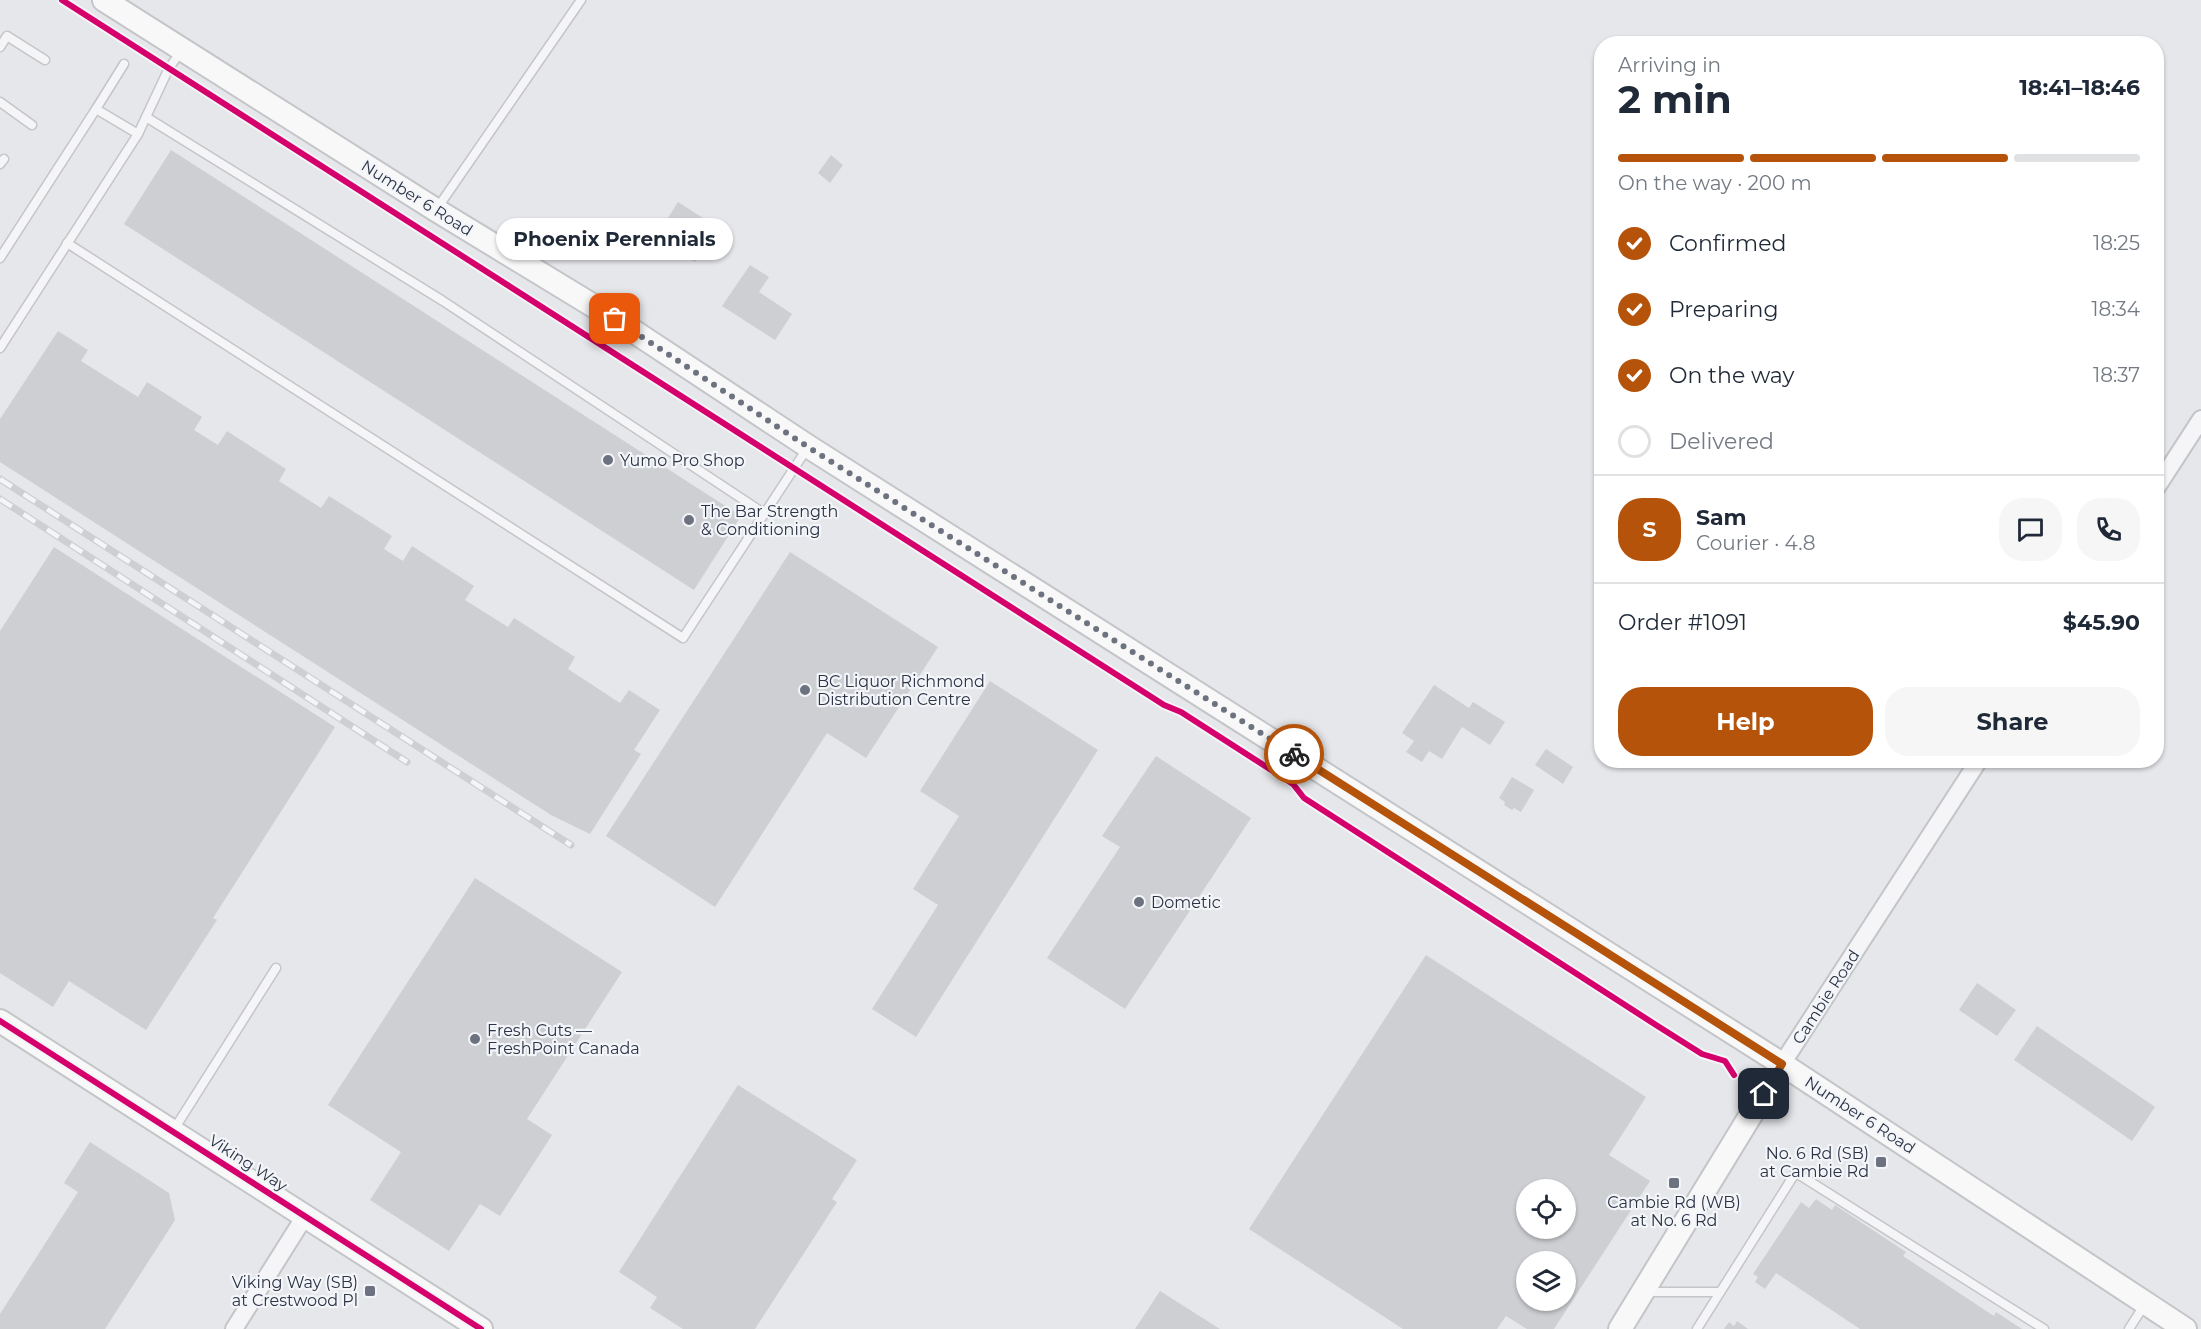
<!DOCTYPE html>
<meta charset="utf-8">
<style>
:root{--surface:#fff;--page:#f6f6f7;--text:#1f2937;--muted:#747a83;--line:#e0e1e3;--accent:#b45309}
body{margin:0;font-family:Montserrat,sans-serif;background:var(--page);color:var(--text);height:100vh;display:flex;flex-direction:column;font-size:22px;white-space:nowrap}
*{box-sizing:border-box;margin:0}
p{font-size:20px;color:var(--muted)}
.icon{flex:none;width:33px;height:33px;fill:none;stroke:currentColor;stroke-width:2;stroke-linecap:round;stroke-linejoin:round}
.map{position:relative;flex:1;overflow:hidden}
.details{position:absolute;left:1594px;top:36px;width:570px;height:732px;display:flex;flex-direction:column;background:var(--surface);border-radius:24px;box-shadow:0 2px 4px #0004}
.details>*{flex:none}
.fabs{position:absolute;left:1516px;top:1179px;display:grid;gap:12px}
.fabs a{display:grid;place-items:center;width:60px;height:60px;border-radius:50%;background:var(--surface);box-shadow:0 2px 4px #0004;font-size:30px}
.pin{position:absolute;display:grid;place-items:center;width:51px;height:51px;color:#fff;margin:-26px;border-radius:12px;box-shadow:0 3px 9px #0006}
.courier{position:absolute;display:grid;place-items:center;width:60px;height:60px;margin:-30px;border:4px solid #b45309;border-radius:50%;background:#fff;color:#222;box-shadow:0 2px 8px #0007}
.bubble{position:absolute;height:42px;border-radius:21px;background:var(--surface);box-shadow:0 2px 4px #0004;font-size:20px;font-weight:700;line-height:42px;text-align:center}
.summary em{font-style:normal;font-weight:700}
.summary div{display:flex;flex-direction:column-reverse}
.summary{display:flex;align-items:center;justify-content:space-between;height:102px;padding:0 24px}
h1{font-size:39px;font-weight:700;line-height:45px}
.bar{display:grid;grid-template-columns:repeat(4,1fr);gap:9px 6px;align-content:center;height:72px;padding:0 24px}
.bar i{height:8px;border-radius:4px;background:var(--line)}
.bar .on{background:var(--accent)}
.bar p{grid-column:span 4}
.line{display:flex;align-items:center;gap:15px;padding:0 24px;border-top:2px solid var(--line)}
.line div{flex:1}
.round{display:grid;place-items:center;flex:none;width:63px;height:63px;border-radius:24px;background:var(--page)}
ol{padding:0 24px;list-style:none}
li{display:flex;align-items:center;gap:18px;height:66px}
li p{margin-inline-start:auto}
li .icon{padding:6px;border-radius:50%;background:var(--accent);color:#fff;stroke-width:4}
li:last-child{color:var(--muted)}
li i{width:33px;height:33px;border:3px solid var(--line);border-radius:50%}
.action{display:flex;gap:12px;margin-top:auto;padding:12px 24px}
.action a{flex:1;height:69px;border-radius:24px;background:var(--accent);color:#fff;font-size:24px;font-weight:700;line-height:69px;text-align:center}
.action a+a{background:var(--page);color:var(--text)}
.map>svg:first-child{display:block}
.building{fill:#cecfd3;fill-rule:evenodd}
.lines{fill:none;stroke-linecap:round;stroke-linejoin:round}
.lane-casing{stroke:#c4c5c8;stroke-width:11}
.street-casing{stroke:#c4c5c8;stroke-width:20}
.secondary-casing{stroke:#c4c5c8;stroke-width:26}
.lane{stroke:#f5f5f7;stroke-width:8}
.street{stroke:#f5f5f7;stroke-width:16}
.secondary{stroke:#f8f8f8;stroke-width:22}
.rail-casing{stroke:#cecfd2;stroke-width:7}
.rail{stroke:#f3f5f9;stroke-width:4.5;stroke-dasharray:14;stroke-linecap:butt}
.cycleway-casing{stroke:#f3f5f9;stroke-width:10}
.cycleway{stroke:#d6006c;stroke-width:6}
.done{stroke:#6c727f;stroke-width:6;stroke-dasharray:0 10.8}
.route{stroke:#b45309;stroke-width:8}
.poi-dot{fill:#6c727f;stroke:#f3f5f9;stroke-width:2}
.labels{text-anchor:middle;dominant-baseline:central;stroke-width:4.5;stroke-linejoin:round;paint-order:stroke}
.street-label{font-size:16px;fill:#2b3345;stroke:#f3f5f9}
.poi-label{font-size:16px;fill:#2b3345;stroke:#f3f5f9;text-anchor:start}
</style>
<div class="map">
<svg width="2201" height="1329" viewBox="0 0 2201 1329">
<rect width="100%" height="100%" fill="#e6e7ea"/>
<!-- building -->
<g class="building">
<polygon points="171,150 741,516 694,590 124,224"/>
<polygon points="831,155 843,165 830,183 818,173"/>
<polygon points="678,202 717,227 695,262 656,237"/>
<polygon points="750,265 769,277 759,292 792,314 775,340 722,306"/>
<polygon points="58,331 88,350 81,361 138,397 147,382 202,417 194,430 218,445 227,431 286,469 279,481 321,508 329,496 392,536 384,549 403,561 412,546 474,586 465,600 508,627 514,618 575,657 568,669 620,703 629,690 660,710 634,750 641,754 590,834 551,815 0,462 0,419"/>
<polygon points="54,547 335,727 213,918 217,920 146,1030 69,981 53,1007 0,973 0,631"/>
<polygon points="790,552 938,647 866,758 827,733 715,907 606,836"/>
<polygon points="990,681 1098,750 916,1037 872,1009 938,905 913,889 959,816 920,791"/>
<polygon points="1434,685 1469,708 1473,702 1505,722 1490,745 1462,727 1442,759 1429,751 1422,762 1406,752 1414,741 1402,733"/>
<polygon points="1546,749 1573,767 1563,784 1535,765"/>
<polygon points="1156,756 1251,818 1125,1009 1047,958 1120,847 1102,836"/>
<polygon points="1512,777 1534,790 1521,812 1514,808 1512,810 1504,805 1505,802 1499,798"/>
<polygon points="475,878 622,972 527,1119 552,1135 500,1216 480,1204 449,1251 370,1200 401,1152 328,1105"/>
<path d="M1426,955L1646,1097L1609,1155L1650,1181L1554,1329H1527L1506,1316L1497,1329H1403L1249,1229ZM1527,1190H1566V1228H1527ZM1527,1262H1566V1300H1527Z"/>
<polygon points="1977,983 2016,1010 1997,1036 1959,1010"/>
<polygon points="2037,1026 2155,1107 2132,1141 2014,1060"/>
<polygon points="738,1085 857,1160 832,1199 837,1202 755,1329 683,1329 650,1308 657,1297 619,1272"/>
<polygon points="90,1142 169,1193 175,1220 105,1329 0,1329 0,1314 78,1192 64,1183"/>
<polygon points="1816,1199 1832,1210 1835,1205 1906,1252 1903,1256 1994,1316 1996,1312 2022,1329 1860,1329 1776,1273 1765,1289 1755,1282 1758,1277 1753,1274 1801,1202 1809,1208"/>
<polygon points="1160,1291 1220,1329 1135,1329"/>
<polygon points="1737,1321 1748,1329 1724,1329 1729,1322 1734,1326"/>
</g>
<g class="lines">
<!-- lane casing -->
<g class="lane-casing">
<g id="lane">
<polyline points="0,47 7,36 45,60"/>
<polyline points="0,102 32,125"/>
<polyline points="96,109 124,64"/>
<polyline points="146,117 443,301 765,514"/>
<polyline points="0,164 4,159"/>
<polyline points="436,210 581,0"/>
<polyline points="67,243 683,638 808,447"/>
<polyline points="0,258 96,109 138,134"/>
<polyline points="0,348 138,134 169,68 182,50"/>
<polyline points="173,1131 276,968"/>
<polyline points="1646,1292 1720,1292"/>
<polyline points="1697,1329 1794,1175 1798,1174 2044,1329"/>
<polyline points="2129,1329 2145,1304"/>
</g>
</g>
<!-- street casing -->
<g class="street-casing">
<g id="street">
<polyline points="2157,487 2201,419"/>
<polyline points="1782,1064 1979,760"/>
<polyline points="234,1329 305,1216"/>
</g>
</g>
<!-- secondary casing -->
<g class="secondary-casing">
<g id="secondary">
<polyline points="104,0 436,210 615,319 809,447 1782,1064 2185,1329"/>
<polyline points="0,1021 481,1329"/>
<polyline points="1620,1329 1782,1064"/>
</g>
</g>
<!-- lane -->
<use href="#lane" class="lane"/>
<!-- street -->
<use href="#street" class="street"/>
<!-- secondary -->
<use href="#secondary" class="secondary"/>
<!-- rail casing -->
<g class="rail-casing">
<g id="rail">
<polyline points="0,479 571,845"/>
<polyline points="0,499 407,762"/>
</g>
</g>
<!-- rail -->
<use href="#rail" class="rail"/>
<!-- cycleway casing -->
<g class="cycleway-casing">
<g id="cycleway">
<polyline points="62,0 1164,705 1181,712 1293,784 1304,798 1656,1025 1702,1054 1725,1061 1734,1075"/>
<polyline points="0,1021 481,1329"/>
</g>
</g>
<!-- cycleway -->
<use href="#cycleway" class="cycleway"/>
</g>
<g class="lines">
<!-- done -->
<polyline class="done" points="615,319 808,447 1294,754"/>
<!-- route -->
<polyline class="route" points="1294,754 1782,1064 1764,1094"/>
</g>
<!-- markers -->
<g class="poi-dot">
<circle cx="608" cy="460" r="6"/>
<circle cx="689" cy="520" r="6"/>
<circle cx="805" cy="690" r="6"/>
<circle cx="1139" cy="902" r="6"/>
<circle cx="475" cy="1039" r="6"/>
<rect x="1875" y="1156" width="12" height="12" rx="3"/>
<rect x="1668" y="1177" width="12" height="12" rx="3"/>
<rect x="364" y="1285" width="12" height="12" rx="3"/>
</g>
<g class="labels">
<!-- street labels -->
<g class="street-label">
<text transform="translate(417 198) rotate(32)">Number 6 Road</text>
<text transform="translate(1826 997) rotate(-57)">Cambie Road</text>
<text transform="translate(1860 1115) rotate(33)">Number 6 Road</text>
<text transform="translate(248 1163) rotate(33)">Viking Way</text>
</g>
<!-- poi labels -->
<g class="poi-label">
<text x="620" y="460">Yumo Pro Shop</text>
<text x="701" y="511">The Bar Strength<tspan x="701" dy="18">&amp; Conditioning</tspan></text>
<text x="817" y="681">BC Liquor Richmond<tspan x="817" dy="18">Distribution Centre</tspan></text>
<text x="1151" y="902">Dometic</text>
<text x="487" y="1030">Fresh Cuts —<tspan x="487" dy="18">FreshPoint Canada</tspan></text>
<text x="1869" y="1153" text-anchor="end">No. 6 Rd (SB)<tspan x="1869" dy="18">at Cambie Rd</tspan></text>
<text x="1674" y="1202" text-anchor="middle">Cambie Rd (WB)<tspan x="1674" dy="18">at No. 6 Rd</tspan></text>
<text x="358" y="1282" text-anchor="end">Viking Way (SB)<tspan x="358" dy="18">at Crestwood Pl</tspan></text>
</g>
</g>
</svg>
<div class="fabs">
<a><svg class="icon" aria-label="locate" viewBox="0 0 24 24"><circle cx="12" cy="12" r="6"/><path d="M12 2v4M12 18v4M2 12h4M18 12h4"/></svg></a>
<a><svg class="icon" aria-label="layers" viewBox="0 0 24 24"><path d="M12 4l9 5-9 5-9-5zM3 14l9 5 9-5"/></svg></a>
</div>
<div class="pin" style="left:615px;top:319px;background:#ea580c"><svg class="icon" aria-label="bag" viewBox="0 0 24 24"><path d="M5 8h14l-1 12H6zM9 8a3 3 0 0 1 6 0"/></svg></div>
<div class="pin" style="left:1764px;top:1094px;background:#1f2937"><svg class="icon" aria-label="home" viewBox="0 0 24 24"><path d="M3 11l9-7 9 7M6 9v11h12V9"/></svg></div>
<div class="courier" style="left:1294px;top:754px"><svg class="icon" aria-label="bike" viewBox="0 0 24 24"><circle cx="6" cy="16" r="4"/><circle cx="18" cy="16" r="4"/><path d="M6 16l4-8h5l3 8M10 8l3 8H6M13 5h3"/></svg></div>
<div class="bubble" style="left:496px;top:218px;width:237px">Phoenix Perennials</div>
<section class="details">
<div class="summary"><div><h1>2 min</h1><p>Arriving in</p></div><em>18:41–18:46</em></div>
<div class="bar"><i class="on"></i><i class="on"></i><i class="on"></i><i></i><p>On the way · 200 m</p></div>
<ol>
<li><svg class="icon" aria-label="check" viewBox="0 0 24 24"><path d="M5 12l5 5 9-10"/></svg>Confirmed<p>18:25</p></li>
<li><svg class="icon" aria-label="check" viewBox="0 0 24 24"><path d="M5 12l5 5 9-10"/></svg>Preparing<p>18:34</p></li>
<li><svg class="icon" aria-label="check" viewBox="0 0 24 24"><path d="M5 12l5 5 9-10"/></svg>On the way<p>18:37</p></li>
<li><i></i>Delivered</li>
</ol>
<div class="line" style="height:108px"><b class="round" style="background:var(--accent);color:#fff">S</b><div><b>Sam</b><p>Courier · 4.8</p></div><a class="round"><svg class="icon" aria-label="chat" viewBox="0 0 24 24"><path d="M4 5h16v11H9l-5 4z"/></svg></a><a class="round"><svg class="icon" aria-label="phone" viewBox="0 0 24 24"><path d="M5 4h4l2 5-3 2q2 4 5 5l2-3 5 2v4C11 20 4 13 5 4z"/></svg></a></div>
<div class="line" style="height:78px"><div>Order #1091</div><b>$45.90</b></div>
<div class="action"><a>Help</a><a>Share</a></div>
</section>
</div>
